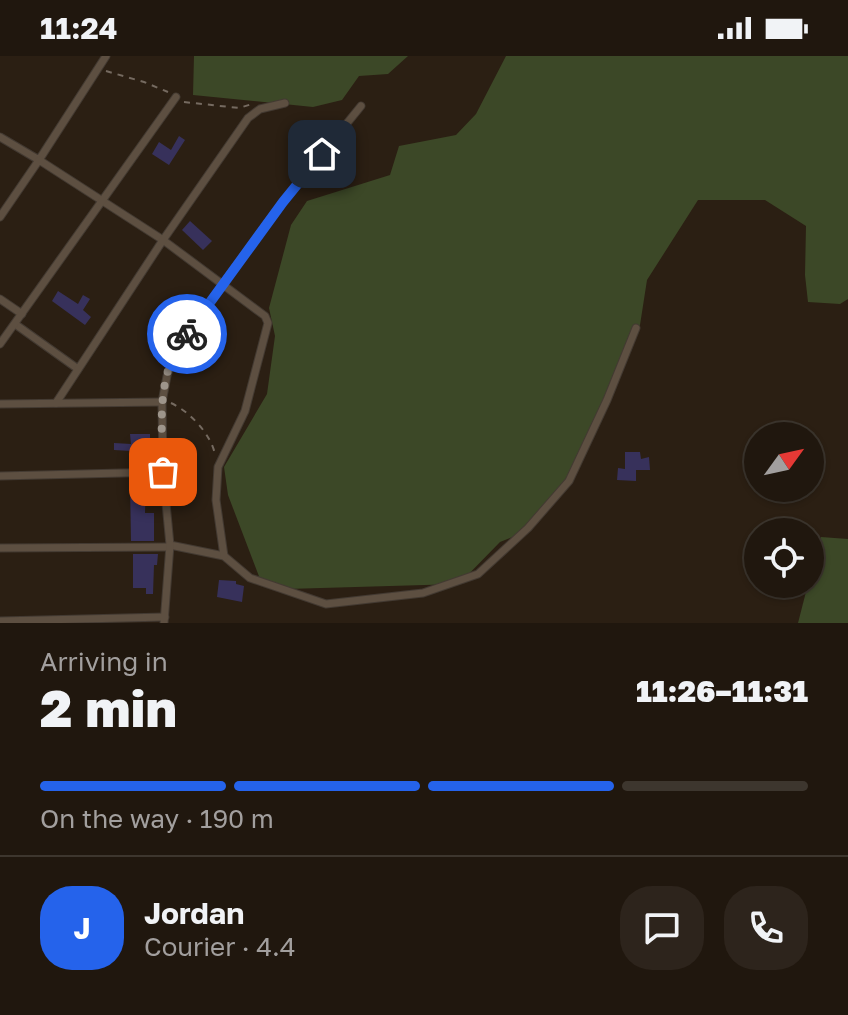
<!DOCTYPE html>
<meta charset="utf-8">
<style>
:root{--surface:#20170e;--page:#2d241c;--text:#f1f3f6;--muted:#a29f9e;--line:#3d362e;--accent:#2563eb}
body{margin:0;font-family:"Golos Text",sans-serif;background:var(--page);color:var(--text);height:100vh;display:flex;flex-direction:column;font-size:30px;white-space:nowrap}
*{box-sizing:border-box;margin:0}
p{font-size:26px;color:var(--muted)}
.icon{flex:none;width:44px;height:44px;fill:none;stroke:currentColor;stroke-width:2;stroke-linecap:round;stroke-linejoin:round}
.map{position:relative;height:567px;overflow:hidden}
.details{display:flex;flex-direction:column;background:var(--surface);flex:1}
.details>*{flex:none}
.needle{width:52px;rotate:57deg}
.tools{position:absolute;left:744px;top:366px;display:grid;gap:16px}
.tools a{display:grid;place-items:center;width:80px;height:80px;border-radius:50%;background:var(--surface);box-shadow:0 2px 6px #0004,0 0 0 2px var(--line);font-size:40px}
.pin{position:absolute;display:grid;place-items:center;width:68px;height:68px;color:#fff;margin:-34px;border-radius:16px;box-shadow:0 4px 12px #0006}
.courier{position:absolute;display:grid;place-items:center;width:80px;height:80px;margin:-40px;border:6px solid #2563eb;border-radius:50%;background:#fff;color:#222;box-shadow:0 2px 10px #0007}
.overview em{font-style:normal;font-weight:800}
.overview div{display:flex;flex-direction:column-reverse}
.overview{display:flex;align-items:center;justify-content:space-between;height:136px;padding:0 40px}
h1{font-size:52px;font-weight:800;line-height:60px}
.bar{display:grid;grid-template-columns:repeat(4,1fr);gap:12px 8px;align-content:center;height:96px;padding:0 40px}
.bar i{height:10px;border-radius:6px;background:var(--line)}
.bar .active{background:var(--accent)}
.bar p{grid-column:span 4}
.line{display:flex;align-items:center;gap:20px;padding:0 40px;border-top:2px solid var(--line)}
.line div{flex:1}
.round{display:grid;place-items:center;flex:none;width:84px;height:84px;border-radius:32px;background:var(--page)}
.status{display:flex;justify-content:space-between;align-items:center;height:56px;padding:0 40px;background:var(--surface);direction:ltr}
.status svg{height:22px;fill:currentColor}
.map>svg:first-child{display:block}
.green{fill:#3c4827}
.building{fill:#37315b}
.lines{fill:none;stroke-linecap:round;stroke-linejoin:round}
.street-casing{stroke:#433a32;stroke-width:9}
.path{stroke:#756a60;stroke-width:2;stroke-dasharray:6 6;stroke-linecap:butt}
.street{stroke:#5d4f41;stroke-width:7}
.done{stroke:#9e958b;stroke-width:8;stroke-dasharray:0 14.4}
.route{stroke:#2563eb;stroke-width:10}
</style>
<div class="status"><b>11:24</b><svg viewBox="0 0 49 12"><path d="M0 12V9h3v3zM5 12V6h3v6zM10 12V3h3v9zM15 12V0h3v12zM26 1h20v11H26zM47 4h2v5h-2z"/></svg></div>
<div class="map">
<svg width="848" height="567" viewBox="0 0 848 567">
<rect width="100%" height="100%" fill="#2b1f13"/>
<!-- green -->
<g class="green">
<polygon points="194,0 408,0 388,18 359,20 342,44 313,51 193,39"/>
<polygon points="506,0 848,0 848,243 840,248 808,246 805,219 806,170 765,144 698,144 647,224 640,269 580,411 520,478 500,486 459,528 287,533 260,523 228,439 224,411 267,338 275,280 269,252 291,169 307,145 390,119 399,90 456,79 476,58"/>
<polygon points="821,481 848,483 848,567 798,567 808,528 810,528 810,521"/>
</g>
<!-- building -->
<g class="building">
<polygon points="179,80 185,84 169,109 152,98 159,86 171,94"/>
<polygon points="190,165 212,185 203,194 182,174"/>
<polygon points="58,235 78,248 83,239 90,243 83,254 91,261 85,269 52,245"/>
<polygon points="130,378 150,378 150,387 152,387 152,400 131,401 131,395 114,394 114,387 131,388"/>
<polygon points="625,396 640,396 641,403 649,401 650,414 636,414 636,425 617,424 618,412 625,413"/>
<polygon points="130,426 146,426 145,457 154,457 154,485 131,485"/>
<polygon points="133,498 158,498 157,509 154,509 153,538 146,538 146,532 133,532"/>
<polygon points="219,524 236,525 236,528 244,530 242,546 217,541"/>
</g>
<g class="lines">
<!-- street casing -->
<g class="street-casing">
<g id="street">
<polyline points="361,50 283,146 175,294 167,320 162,346 163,416 170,489 224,500 250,522 326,548 423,537 478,518 528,472 569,425 607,344 636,272"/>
<polyline points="0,81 39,104 106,0"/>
<polyline points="0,161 39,104 163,184 265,260 268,267 245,355 218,411 216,444 224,500"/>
<polyline points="0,243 22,258"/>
<polyline points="15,268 78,313"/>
<polyline points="0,288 176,41"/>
<polyline points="56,347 163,184 248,62 260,53 285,47"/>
<polyline points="0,348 162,346"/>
<polyline points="0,420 163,416"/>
<polyline points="0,492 170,491"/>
<polyline points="0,565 165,561"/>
<polyline points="164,567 170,489"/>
</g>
</g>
<!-- path -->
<g class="path">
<polyline points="106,15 144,26 168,36"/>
<polyline points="184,46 239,52 252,48"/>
<path d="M171,347C190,356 210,377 215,398"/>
</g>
<!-- street -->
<use href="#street" class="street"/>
</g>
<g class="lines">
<!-- done -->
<path class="done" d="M163,416C162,376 157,331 176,294C178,288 183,283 187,278"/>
<!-- route -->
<polyline class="route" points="187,278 283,146 322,98"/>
</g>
</svg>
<div class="tools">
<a><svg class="needle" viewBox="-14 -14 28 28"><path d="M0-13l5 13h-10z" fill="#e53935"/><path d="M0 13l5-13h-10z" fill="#a29f9e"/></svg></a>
<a><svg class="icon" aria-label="locate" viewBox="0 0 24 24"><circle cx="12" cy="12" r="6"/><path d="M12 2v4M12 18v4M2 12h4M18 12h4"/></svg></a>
</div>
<div class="pin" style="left:163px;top:416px;background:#ea580c"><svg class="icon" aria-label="bag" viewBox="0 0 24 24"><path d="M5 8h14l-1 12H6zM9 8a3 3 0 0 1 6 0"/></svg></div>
<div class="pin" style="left:322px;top:98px;background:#1f2937"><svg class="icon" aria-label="home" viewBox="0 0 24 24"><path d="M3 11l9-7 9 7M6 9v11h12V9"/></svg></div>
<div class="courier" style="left:187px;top:278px"><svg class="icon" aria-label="bike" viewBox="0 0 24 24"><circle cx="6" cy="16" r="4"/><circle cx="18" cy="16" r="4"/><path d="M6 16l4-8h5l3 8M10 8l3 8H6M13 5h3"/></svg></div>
</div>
<section class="details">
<div class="overview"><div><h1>2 min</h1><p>Arriving in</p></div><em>11:26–11:31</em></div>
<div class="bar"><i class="active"></i><i class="active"></i><i class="active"></i><i></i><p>On the way · 190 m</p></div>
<div class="line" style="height:144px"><b class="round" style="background:var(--accent);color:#fff">J</b><div><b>Jordan</b><p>Courier · 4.4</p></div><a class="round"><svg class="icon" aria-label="chat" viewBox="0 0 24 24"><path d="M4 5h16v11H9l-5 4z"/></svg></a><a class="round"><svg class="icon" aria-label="phone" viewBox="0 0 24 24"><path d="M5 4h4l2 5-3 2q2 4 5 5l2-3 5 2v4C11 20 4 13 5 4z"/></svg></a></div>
</section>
